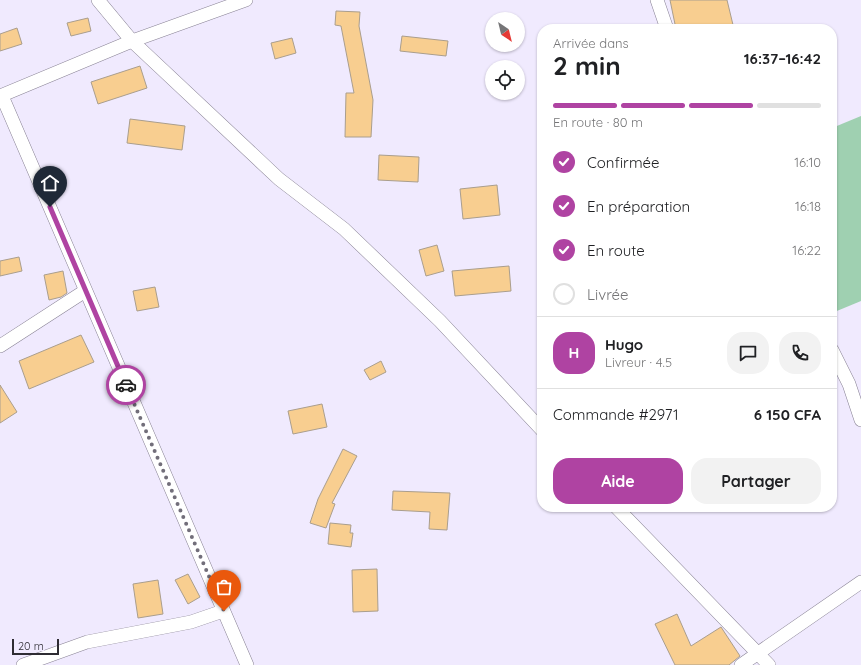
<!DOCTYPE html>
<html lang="fr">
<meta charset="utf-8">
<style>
:root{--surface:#fff;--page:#f2f2f2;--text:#202124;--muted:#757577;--line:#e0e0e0;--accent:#af43a2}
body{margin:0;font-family:Quicksand,sans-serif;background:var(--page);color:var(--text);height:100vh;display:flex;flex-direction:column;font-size:15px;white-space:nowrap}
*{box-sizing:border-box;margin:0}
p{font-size:13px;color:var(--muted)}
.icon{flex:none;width:22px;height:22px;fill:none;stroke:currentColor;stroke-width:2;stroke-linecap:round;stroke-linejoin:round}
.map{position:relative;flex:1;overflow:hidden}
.drawer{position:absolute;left:537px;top:24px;width:300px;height:488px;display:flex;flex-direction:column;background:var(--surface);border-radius:16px;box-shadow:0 1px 3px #0004}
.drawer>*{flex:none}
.needle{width:26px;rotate:145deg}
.buttons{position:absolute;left:485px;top:12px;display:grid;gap:8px}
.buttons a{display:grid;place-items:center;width:40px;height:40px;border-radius:50%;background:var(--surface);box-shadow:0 1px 3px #0004;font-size:20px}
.scale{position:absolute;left:12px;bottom:10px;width:47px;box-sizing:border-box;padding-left:4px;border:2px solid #2e2c33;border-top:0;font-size:11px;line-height:14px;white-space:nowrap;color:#2e2c33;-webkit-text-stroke:3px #f0eafe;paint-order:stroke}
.pin{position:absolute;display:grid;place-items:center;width:34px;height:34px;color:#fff;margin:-41px -17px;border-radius:50% 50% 50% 0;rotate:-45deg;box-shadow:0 0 4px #0007}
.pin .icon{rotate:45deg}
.courier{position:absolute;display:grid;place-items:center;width:40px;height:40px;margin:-20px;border:3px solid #af43a2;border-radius:50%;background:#fff;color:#222;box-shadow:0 1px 5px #0007}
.headline em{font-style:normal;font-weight:700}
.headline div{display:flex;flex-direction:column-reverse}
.headline{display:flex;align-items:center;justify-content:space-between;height:68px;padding:0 16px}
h1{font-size:26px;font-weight:700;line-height:30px}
.bar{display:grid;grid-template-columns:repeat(4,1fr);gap:6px 4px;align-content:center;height:48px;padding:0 16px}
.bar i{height:5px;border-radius:3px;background:var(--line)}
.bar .current{background:var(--accent)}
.bar p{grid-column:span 4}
.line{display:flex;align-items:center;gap:10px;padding:0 16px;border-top:1px solid var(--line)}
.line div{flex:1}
.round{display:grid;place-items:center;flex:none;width:42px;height:42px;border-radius:16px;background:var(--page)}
ol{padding:0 16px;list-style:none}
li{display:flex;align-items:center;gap:12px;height:44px}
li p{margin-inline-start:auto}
li .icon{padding:4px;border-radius:50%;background:var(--accent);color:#fff;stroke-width:4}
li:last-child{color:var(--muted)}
li i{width:22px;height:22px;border:2px solid var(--line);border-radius:50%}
.button{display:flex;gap:8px;margin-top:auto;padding:8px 16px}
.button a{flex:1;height:46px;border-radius:16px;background:var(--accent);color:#fff;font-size:16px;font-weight:700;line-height:46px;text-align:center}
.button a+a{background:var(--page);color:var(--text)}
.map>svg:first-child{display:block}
.green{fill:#9fd0b1}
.building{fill:#f8ce90;stroke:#aa9e8d}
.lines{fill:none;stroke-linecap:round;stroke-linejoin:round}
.minor-casing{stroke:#888294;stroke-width:14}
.minor{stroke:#fff;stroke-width:13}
.done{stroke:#726e7a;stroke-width:4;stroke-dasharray:0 7.2}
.route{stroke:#af43a2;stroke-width:5}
</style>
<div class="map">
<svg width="861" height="665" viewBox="0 0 861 665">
<rect width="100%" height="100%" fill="#f0eafe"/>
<!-- green -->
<polygon class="green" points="861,116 861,301 832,313 832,128"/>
<!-- building -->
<g class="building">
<polygon points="670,0 727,0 734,29 676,29"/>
<polygon points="336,11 360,12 359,26 373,100 371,137 345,137 346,93 354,93 341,26 335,25"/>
<polygon points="88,18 91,31 71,36 67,23"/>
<polygon points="17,28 22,44 0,51 0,34"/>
<polygon points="402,36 448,41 446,56 400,51"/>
<polygon points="292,38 296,53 275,59 271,43"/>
<polygon points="140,66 147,88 98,104 91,82"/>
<polygon points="130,119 185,126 182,150 127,143"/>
<polygon points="379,155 419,157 418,182 378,180"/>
<polygon points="497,185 500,215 463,219 460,189"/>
<polygon points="437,245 444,271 426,276 419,250"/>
<polygon points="19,257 22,271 0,276 0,261"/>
<polygon points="509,266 511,291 455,296 452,271"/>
<polygon points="63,271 67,293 61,297 49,300 44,275"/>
<polygon points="155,287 159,307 137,311 133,291"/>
<polygon points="81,335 94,362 29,389 19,361"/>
<polygon points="381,361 386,372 370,380 364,370"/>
<polygon points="0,385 17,412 0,423"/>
<polygon points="322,404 327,427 293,434 288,411"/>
<polygon points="343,449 357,456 332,503 335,504 326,528 310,523 318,499"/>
<polygon points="393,491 450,493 447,530 429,529 430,512 392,510"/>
<polygon points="330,523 351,525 350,533 353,533 351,547 328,544"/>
<polygon points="377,569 378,611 353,612 352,570"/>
<polygon points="188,574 200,597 188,604 175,580"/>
<polygon points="158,580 163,614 138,618 133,584"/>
<polygon points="677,614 691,646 721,627 740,656 729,665 675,665 655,624"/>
</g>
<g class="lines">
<!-- minor casing -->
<g class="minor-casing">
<g id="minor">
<polyline points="98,0 132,41 279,179 344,229 440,321 542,430"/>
<polyline points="657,0 667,29"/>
<polyline points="0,96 132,41 246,0"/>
<polyline points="2,96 247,665"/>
<polyline points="0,346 85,291"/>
<polyline points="832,350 849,384 861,420"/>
<polyline points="616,507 769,665"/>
<polyline points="23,665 87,642 191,622 223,611"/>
<polyline points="741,665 861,582"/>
</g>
</g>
<!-- minor -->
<use href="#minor" class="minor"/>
</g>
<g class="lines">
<!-- done -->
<polyline class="done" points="126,385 224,611"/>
<!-- route -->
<polyline class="route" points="50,207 126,385"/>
</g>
</svg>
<div class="buttons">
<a><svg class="needle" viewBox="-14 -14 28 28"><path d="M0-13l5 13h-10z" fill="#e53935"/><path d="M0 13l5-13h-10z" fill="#757577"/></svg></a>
<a><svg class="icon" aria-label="locate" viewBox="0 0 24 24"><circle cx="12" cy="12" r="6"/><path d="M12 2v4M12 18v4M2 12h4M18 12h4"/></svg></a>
</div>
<div class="scale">20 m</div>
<div class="pin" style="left:224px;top:611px;background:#ea580c"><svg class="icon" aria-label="bag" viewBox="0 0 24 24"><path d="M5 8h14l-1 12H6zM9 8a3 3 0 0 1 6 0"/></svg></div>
<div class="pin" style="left:50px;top:207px;background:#1f2937"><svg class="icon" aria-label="home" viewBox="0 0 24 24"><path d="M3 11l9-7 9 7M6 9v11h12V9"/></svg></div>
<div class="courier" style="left:126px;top:385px"><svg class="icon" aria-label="car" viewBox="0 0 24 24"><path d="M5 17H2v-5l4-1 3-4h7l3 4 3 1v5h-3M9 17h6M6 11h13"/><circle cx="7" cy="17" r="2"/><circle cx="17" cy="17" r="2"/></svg></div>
<section class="drawer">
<div class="headline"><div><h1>2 min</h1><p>Arrivée dans</p></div><em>16:37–16:42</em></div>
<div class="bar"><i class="current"></i><i class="current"></i><i class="current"></i><i></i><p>En route · 80 m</p></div>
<ol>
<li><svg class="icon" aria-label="check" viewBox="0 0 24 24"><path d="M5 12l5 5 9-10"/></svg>Confirmée<p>16:10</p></li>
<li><svg class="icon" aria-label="check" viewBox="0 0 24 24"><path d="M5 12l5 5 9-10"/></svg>En préparation<p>16:18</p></li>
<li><svg class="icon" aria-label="check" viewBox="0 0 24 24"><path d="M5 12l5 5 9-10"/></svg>En route<p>16:22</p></li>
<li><i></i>Livrée</li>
</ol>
<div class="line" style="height:72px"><b class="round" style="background:var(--accent);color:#fff">H</b><div><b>Hugo</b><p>Livreur · 4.5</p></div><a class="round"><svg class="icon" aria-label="chat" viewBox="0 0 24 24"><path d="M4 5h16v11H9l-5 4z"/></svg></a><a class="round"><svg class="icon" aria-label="phone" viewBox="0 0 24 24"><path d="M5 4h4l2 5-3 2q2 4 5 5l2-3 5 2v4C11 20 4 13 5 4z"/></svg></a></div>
<div class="line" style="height:52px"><div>Commande #2971</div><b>6 150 CFA</b></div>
<div class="button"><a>Aide</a><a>Partager</a></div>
</section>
</div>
